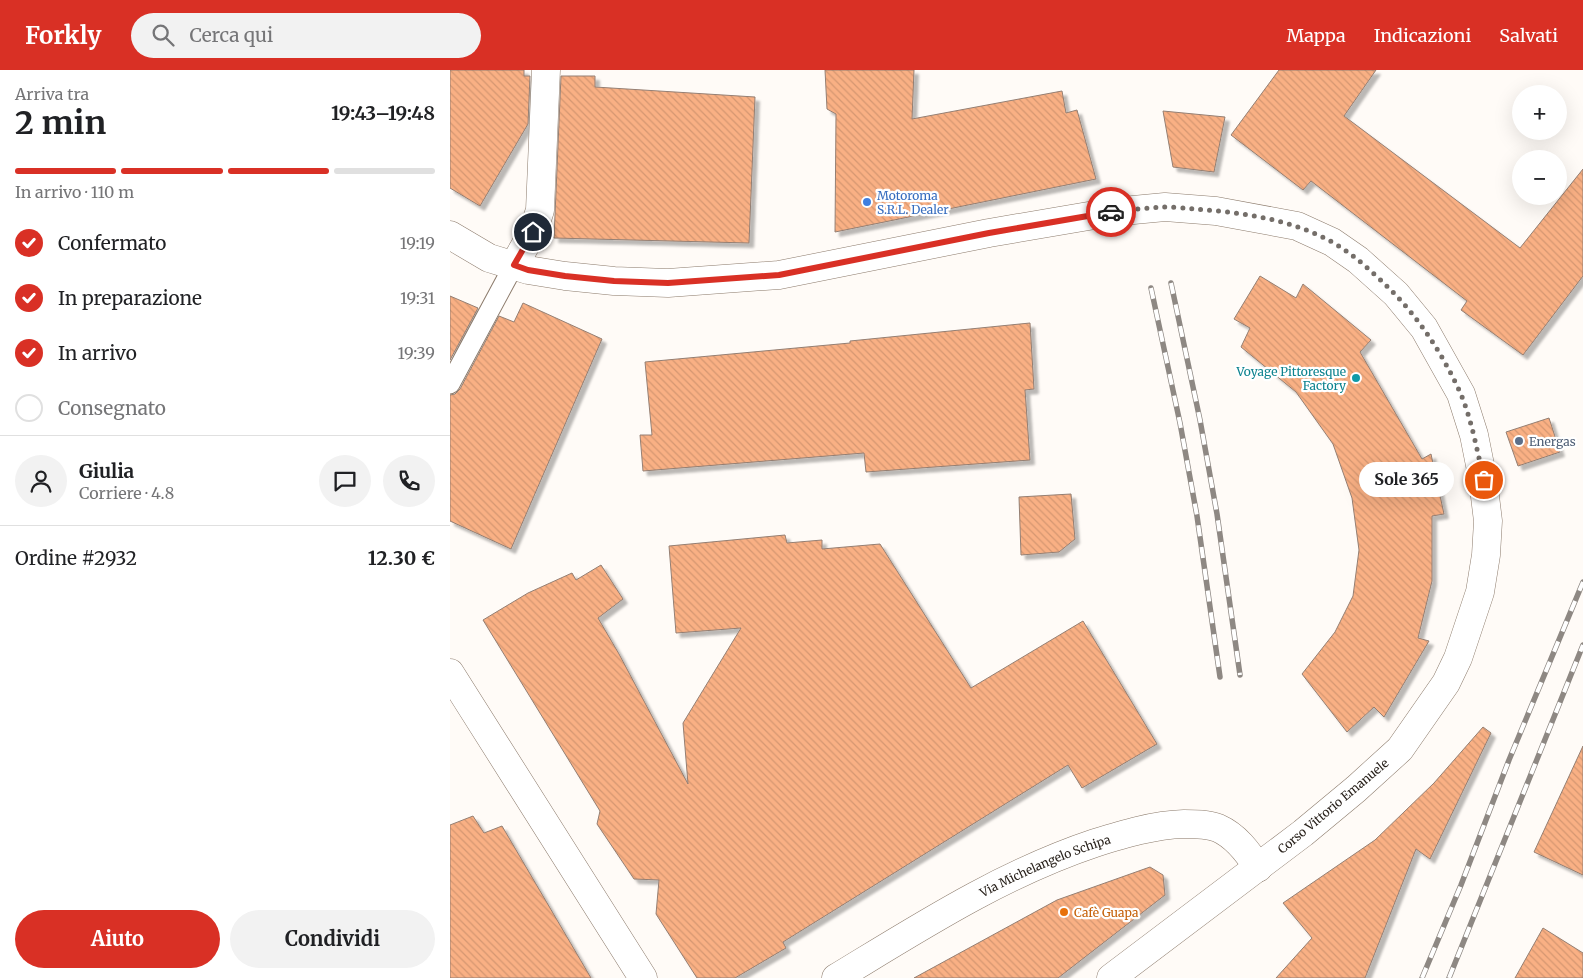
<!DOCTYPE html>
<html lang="it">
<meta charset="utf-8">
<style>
:root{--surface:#fff;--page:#f2f2f2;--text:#202124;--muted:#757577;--line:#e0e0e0;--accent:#d93025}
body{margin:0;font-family:Merriweather,serif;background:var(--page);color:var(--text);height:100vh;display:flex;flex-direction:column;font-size:19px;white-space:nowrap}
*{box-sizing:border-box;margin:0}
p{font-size:16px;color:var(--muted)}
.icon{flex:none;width:28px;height:28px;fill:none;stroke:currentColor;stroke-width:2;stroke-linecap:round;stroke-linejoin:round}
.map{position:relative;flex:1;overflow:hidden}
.panel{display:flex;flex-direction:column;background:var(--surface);width:450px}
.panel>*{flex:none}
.tools{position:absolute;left:1062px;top:15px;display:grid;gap:10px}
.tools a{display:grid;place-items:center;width:55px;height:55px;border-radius:50%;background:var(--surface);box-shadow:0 5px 20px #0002;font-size:25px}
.pin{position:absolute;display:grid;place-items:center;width:42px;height:42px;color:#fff;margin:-21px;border:2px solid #fff;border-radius:50%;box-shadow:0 1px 5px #0007}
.courier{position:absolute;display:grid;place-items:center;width:50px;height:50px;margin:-25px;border:4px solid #d93025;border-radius:50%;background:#fff;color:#222;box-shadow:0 1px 6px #0007}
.bubble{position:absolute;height:35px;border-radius:18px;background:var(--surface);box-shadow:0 5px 20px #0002;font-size:16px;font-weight:700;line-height:35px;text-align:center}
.overview em{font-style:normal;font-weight:700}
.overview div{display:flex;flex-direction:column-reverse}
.overview{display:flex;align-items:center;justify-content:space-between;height:85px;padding:0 15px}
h1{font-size:32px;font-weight:700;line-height:38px}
.bar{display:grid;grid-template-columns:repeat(4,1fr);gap:8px 5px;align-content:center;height:60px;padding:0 15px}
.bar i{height:6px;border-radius:4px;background:var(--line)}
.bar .on{background:var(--accent)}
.bar p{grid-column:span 4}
.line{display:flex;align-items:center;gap:12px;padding:0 15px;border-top:1px solid var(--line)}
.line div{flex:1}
.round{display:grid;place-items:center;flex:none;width:52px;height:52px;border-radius:26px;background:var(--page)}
ol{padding:0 15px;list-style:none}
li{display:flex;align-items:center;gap:15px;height:55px}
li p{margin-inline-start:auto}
li .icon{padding:5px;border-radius:50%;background:var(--accent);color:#fff;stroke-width:4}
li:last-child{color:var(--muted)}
li i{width:28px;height:28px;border:2px solid var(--line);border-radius:50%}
.action{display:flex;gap:10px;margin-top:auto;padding:10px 15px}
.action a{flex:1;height:58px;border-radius:30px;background:var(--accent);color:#fff;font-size:20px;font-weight:700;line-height:58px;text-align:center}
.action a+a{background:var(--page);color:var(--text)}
header{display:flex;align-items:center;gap:30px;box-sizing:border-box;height:70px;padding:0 25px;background:var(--accent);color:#fff}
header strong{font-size:24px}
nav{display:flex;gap:28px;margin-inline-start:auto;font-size:18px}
.search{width:350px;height:45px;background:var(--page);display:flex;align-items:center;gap:12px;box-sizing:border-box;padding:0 18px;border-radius:28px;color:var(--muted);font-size:19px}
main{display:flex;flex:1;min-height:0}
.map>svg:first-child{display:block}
.building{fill:url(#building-back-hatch);stroke:#947f73;filter:url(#shadow)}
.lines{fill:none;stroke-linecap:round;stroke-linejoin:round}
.service-casing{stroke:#8c7b6c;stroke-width:21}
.minor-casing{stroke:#8c7b6c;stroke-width:29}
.tertiary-casing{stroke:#8c7b6c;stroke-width:29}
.service{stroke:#fff;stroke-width:19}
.minor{stroke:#fff;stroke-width:28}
.tertiary{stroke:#fff;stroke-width:28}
.rail-casing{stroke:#8e8883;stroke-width:5.5}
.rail{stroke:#fff;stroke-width:4;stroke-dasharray:11;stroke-linecap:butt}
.done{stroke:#746e69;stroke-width:5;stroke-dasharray:0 9}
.route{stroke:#d93025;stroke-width:6}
.shop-dot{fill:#3f7fe0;stroke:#fff;stroke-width:2}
.culture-dot{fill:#0f9aa8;stroke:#fff;stroke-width:2}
.service-dot{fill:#5c6f8a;stroke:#fff;stroke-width:2}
.food-dot{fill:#e8710a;stroke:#fff;stroke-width:2}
.labels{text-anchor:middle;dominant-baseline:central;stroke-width:4.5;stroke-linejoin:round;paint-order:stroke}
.shop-label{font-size:12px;fill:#366cbe;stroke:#fff;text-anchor:start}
.culture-label{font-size:12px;fill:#0d838f;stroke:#fff;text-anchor:end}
.service-label{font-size:12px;fill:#4e5e75;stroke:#fff;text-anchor:start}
.street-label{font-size:12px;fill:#29221c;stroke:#fff}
.food-label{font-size:12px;fill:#c56008;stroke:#fff;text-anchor:start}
</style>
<header>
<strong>Forkly</strong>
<div class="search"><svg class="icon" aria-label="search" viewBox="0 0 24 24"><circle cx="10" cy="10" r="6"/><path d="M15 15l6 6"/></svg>Cerca qui</div>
<nav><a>Mappa</a><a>Indicazioni</a><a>Salvati</a></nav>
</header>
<main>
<section class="panel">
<div class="overview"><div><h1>2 min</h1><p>Arriva tra</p></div><em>19:43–19:48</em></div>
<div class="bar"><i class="on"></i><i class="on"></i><i class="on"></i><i></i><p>In arrivo · 110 m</p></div>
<ol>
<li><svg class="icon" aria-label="check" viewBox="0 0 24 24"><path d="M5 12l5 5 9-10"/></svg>Confermato<p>19:19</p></li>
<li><svg class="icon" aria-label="check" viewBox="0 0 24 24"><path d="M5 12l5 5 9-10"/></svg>In preparazione<p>19:31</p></li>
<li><svg class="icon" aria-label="check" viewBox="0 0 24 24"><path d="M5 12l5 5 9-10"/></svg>In arrivo<p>19:39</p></li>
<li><i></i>Consegnato</li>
</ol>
<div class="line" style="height:90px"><a class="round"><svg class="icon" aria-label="person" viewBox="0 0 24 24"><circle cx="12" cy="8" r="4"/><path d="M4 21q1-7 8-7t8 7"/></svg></a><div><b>Giulia</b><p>Corriere · 4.8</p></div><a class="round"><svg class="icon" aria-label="chat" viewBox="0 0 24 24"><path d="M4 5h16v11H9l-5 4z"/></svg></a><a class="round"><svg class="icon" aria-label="phone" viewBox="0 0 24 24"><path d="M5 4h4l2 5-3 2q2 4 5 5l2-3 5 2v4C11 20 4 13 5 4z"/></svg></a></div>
<div class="line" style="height:65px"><div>Ordine #2932</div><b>12.30 €</b></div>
<div class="action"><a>Aiuto</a><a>Condividi</a></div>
</section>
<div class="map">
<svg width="1133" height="908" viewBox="0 0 1133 908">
<defs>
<pattern id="building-back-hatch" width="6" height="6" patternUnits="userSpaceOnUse" patternTransform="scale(1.25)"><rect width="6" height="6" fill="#f9b084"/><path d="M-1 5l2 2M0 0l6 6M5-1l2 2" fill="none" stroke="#d59771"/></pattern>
<filter id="shadow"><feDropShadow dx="4.5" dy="4.5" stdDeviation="1" flood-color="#0004"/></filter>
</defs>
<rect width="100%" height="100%" fill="#fffbf7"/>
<!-- building -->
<g class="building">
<polygon points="0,0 74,0 74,6 80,6 78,54 30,136 0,118"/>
<polygon points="375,0 464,0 462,49 612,21 616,43 627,40 646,109 385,162 386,44 377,39"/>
<polygon points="829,0 926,0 894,46 1070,178 1133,99 1133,206 1073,285 1011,240 1017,231 861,111 853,120 781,65"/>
<polygon points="111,6 145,6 145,17 305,27 299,173 104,168"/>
<polygon points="713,41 775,47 764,102 723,97"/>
<polygon points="810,206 846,228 853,214 921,270 910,282 972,389 981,384 994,444 982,446 982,511 968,568 979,571 934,647 924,637 897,662 852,604 885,562 903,526 909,480 902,428 883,374 846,322 791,277 800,258 784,249"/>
<polygon points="0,226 28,238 0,290"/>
<polygon points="73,233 152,269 61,479 0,451 0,325 5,324 10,319 49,246 64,252"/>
<polygon points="580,253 584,319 575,320 580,390 416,402 414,383 193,401 190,365 202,365 195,292 400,273 400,271"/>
<polygon points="1099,348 1110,382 1068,396 1056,362"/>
<polygon points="621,424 625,469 609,482 571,485 569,427"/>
<polygon points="335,465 337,473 372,470 372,479 430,474 521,618 633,551 707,674 632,718 618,695 333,872 336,878 285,908 247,908 206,844 209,810 184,809 147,754 150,741 33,550 78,523 122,503 126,510 151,495 173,529 148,548 169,584 238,714 233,653 291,558 226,563 219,476"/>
<polygon points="1033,657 1041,663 980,789 966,779 915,908 826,908 862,868 833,833 925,770 984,713"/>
<polygon points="1133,676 1133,805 1084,782"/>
<polygon points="23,746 34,763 52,756 141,908 0,908 0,755"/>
<polygon points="700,797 713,805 715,825 608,908 464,908 607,830"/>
<polygon points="1093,858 1133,883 1133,908 1065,908"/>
</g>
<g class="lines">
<!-- service casing -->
<g class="service-casing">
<polyline id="service" points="0,314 64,195"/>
</g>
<!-- minor casing -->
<g class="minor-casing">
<polyline id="minor" points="64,195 83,162 90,140 96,0"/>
</g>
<!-- tertiary casing -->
<g class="tertiary-casing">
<g id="tertiary">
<polyline points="0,165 39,188 78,200 115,206 164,211 218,213 329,205 539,163 662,142 715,137 766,141 847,156 882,172 908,190 946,224 974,258 1011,324 1024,365 1033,410 1038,451 1036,485 1030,522 1008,588 996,613 950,679 906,719 853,763 661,908"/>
<polyline points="0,603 193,908"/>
<path id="s1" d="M386,908C470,857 552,804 645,773C674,764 703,755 734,754C745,754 758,754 768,758C786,766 798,782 808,798"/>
</g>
</g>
<!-- service -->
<use href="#service" class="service"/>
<!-- minor -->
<use href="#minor" class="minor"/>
<!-- tertiary -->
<use href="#tertiary" class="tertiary"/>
<!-- rail casing -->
<g class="rail-casing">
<g id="rail">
<polyline points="721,213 750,350 767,444 790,605"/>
<polyline points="701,218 730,353 747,446 770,607"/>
<polyline points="972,908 1011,815 1059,690 1133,512"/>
<polyline points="999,908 1133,575"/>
</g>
</g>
<!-- rail -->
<use href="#rail" class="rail"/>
</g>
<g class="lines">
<!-- done -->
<path class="done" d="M661,142C678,140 696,138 713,137C723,137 734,138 743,139C790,142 841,149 882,172C898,181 911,192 924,204C963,239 988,275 1010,322C1022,350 1027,381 1034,410"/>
<!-- route -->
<polyline class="route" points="83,162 64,195 78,200 115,206 164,211 218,213 329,205 539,163 661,142"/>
</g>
<!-- markers -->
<circle class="shop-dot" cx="417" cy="132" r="5"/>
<circle class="culture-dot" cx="906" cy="308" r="5"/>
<circle class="service-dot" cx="1069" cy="371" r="5"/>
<circle class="food-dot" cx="614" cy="842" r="5"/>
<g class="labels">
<!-- shop labels -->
<g class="shop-label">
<text x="427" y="125">Motoroma<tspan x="427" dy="14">S.R.L. Dealer</tspan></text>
</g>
<!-- culture labels -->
<g class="culture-label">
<text x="896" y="301">Voyage Pittoresque<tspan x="896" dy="14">Factory</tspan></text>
</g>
<!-- service labels -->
<g class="service-label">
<text x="1079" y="371">Energas</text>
</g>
<!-- street labels -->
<g class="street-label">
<text transform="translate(883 736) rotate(-40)">Corso Vittorio Emanuele</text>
<text stroke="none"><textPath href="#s1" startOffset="238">Via Michelangelo Schipa</textPath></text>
</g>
<!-- food labels -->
<g class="food-label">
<text x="624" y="842">Cafè Guapa</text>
</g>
</g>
</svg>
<div class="tools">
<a>+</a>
<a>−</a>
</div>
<div class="pin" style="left:1034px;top:410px;background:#ea580c"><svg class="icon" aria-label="bag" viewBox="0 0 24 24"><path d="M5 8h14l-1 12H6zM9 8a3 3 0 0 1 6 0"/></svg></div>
<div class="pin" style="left:83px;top:162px;background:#1f2937"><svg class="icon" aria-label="home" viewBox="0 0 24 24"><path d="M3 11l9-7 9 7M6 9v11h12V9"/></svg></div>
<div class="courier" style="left:661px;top:142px"><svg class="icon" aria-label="car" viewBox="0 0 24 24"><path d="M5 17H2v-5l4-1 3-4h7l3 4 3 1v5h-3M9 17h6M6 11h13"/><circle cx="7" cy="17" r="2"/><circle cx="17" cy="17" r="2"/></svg></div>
<div class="bubble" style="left:909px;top:392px;width:95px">Sole 365</div>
</div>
</main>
